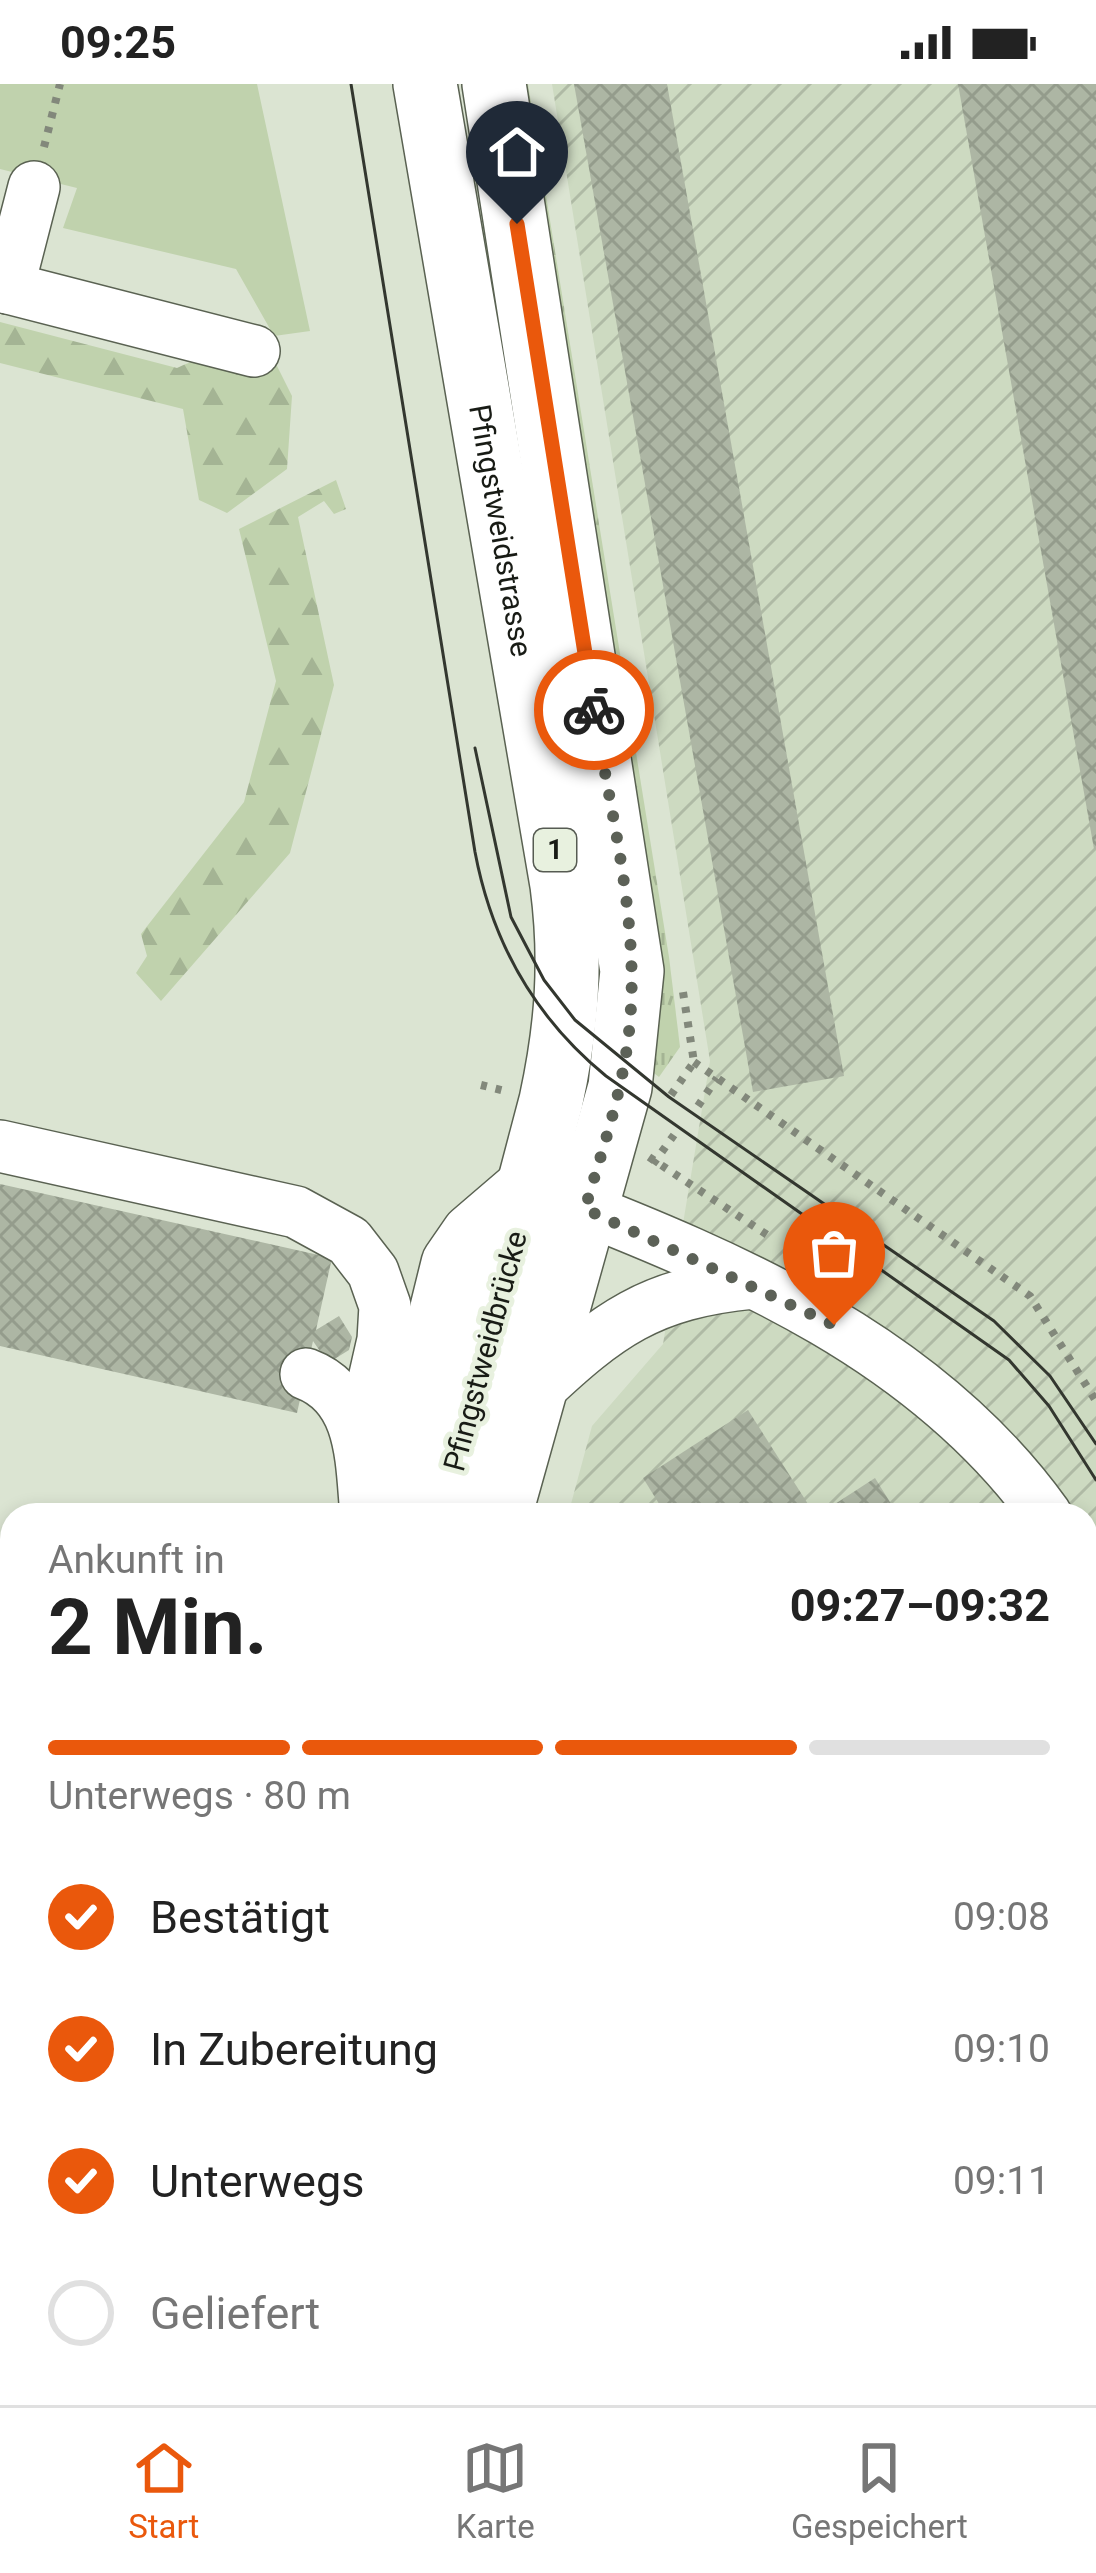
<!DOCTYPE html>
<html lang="de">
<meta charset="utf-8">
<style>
:root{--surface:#fff;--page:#f6f6f6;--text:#222;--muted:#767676;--line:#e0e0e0;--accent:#ea580c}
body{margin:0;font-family:Roboto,sans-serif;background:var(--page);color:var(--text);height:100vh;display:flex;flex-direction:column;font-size:45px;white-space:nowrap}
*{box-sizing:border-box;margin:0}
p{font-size:39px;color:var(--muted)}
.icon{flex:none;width:66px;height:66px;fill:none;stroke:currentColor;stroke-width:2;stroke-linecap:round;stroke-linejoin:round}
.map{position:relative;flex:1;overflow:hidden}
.panel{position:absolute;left:0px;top:1419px;width:1098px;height:903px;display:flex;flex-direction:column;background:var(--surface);border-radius:36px 36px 0 0;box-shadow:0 6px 18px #0003}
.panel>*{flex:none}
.pin{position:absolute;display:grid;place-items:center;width:102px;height:102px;color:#fff;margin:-123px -51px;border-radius:50% 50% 50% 0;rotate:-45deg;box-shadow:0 0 12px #0007}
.pin .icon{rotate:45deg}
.courier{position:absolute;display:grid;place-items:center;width:120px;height:120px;margin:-60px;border:9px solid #ea580c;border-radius:50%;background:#fff;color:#222;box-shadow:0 3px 15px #0007}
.overview em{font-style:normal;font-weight:700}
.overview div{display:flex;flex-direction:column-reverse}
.overview{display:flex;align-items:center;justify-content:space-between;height:204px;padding:0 48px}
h1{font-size:78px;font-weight:700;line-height:90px}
.bar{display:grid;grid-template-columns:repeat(4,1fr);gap:18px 12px;align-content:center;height:144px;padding:0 48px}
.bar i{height:15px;border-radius:9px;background:var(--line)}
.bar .active{background:var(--accent)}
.bar p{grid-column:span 4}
ol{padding:0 48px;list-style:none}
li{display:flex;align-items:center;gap:36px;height:132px}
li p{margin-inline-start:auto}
li .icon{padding:12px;border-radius:50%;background:var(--accent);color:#fff;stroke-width:4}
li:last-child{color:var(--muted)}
li i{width:66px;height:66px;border:6px solid var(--line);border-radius:50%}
.status{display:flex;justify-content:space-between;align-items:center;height:84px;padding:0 60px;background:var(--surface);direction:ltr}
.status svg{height:33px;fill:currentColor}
.dock{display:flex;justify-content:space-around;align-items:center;height:168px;border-top:3px solid var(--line);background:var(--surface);font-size:33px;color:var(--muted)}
.dock a{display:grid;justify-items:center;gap:6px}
.dock .active{color:var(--accent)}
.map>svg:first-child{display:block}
.industrial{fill:url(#industrial-furrows)}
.grass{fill:url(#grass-tufts)}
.forest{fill:url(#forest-firs)}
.green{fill:#c0d2ad}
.building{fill:url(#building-cross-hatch)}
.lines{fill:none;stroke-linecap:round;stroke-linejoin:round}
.minor-casing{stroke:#5a6252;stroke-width:54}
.major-casing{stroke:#5a6252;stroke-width:66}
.path{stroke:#82887b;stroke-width:8;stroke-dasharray:6 9;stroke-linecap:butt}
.minor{stroke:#fff;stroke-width:51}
.major{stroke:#fff;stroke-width:63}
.tram{stroke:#33372f;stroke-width:3}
.done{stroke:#5c6157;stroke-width:12;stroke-dasharray:0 21.6}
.route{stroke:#ea580c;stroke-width:15}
.labels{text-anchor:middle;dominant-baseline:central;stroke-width:10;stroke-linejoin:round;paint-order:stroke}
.shield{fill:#e8f1df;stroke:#565b52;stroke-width:3}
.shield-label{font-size:27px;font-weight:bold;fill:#181b15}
.street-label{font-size:30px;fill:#181b15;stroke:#e8f1df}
</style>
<div class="status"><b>09:25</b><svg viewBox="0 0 49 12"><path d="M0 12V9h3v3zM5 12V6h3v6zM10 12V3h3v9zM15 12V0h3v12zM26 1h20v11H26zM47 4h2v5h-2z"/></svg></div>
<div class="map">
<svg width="1096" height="2321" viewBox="0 0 1096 2321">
<defs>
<pattern id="industrial-furrows" width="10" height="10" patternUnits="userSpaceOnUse" patternTransform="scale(3)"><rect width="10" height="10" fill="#cddac1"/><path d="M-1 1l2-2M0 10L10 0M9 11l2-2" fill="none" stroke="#afbaa5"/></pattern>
<pattern id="grass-tufts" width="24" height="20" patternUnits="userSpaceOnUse" patternTransform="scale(3)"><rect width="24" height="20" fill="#c0d2ad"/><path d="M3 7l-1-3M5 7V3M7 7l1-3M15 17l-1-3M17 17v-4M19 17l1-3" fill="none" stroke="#a4b494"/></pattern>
<pattern id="forest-firs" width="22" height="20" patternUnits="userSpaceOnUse" patternTransform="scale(3)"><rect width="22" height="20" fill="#c0d2ad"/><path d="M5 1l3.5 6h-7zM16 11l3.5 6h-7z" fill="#a4b494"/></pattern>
<pattern id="building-cross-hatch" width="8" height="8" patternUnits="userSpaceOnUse" patternTransform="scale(3)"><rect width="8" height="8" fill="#adb6a4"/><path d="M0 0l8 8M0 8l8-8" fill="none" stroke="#949c8c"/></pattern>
</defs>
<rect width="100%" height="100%" fill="#dbe4d2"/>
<!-- industrial -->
<polygon class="industrial" points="552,0 1096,0 1096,2321 667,2321 659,2310 1086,2310 1086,1431 568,1431 592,1342 663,1260 710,977"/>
<!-- grass -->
<g class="grass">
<polygon points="516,0 528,0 669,873 680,963 659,993 646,983"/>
<polygon points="0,2144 12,2154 12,2310 74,2310 77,2321 6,2321 0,2295"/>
</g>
<!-- forest -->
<g class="forest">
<path d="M0,238L177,284C212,267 239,271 276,280L292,312L287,385L227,429L199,416L183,325L0,279Z"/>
<polygon points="336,396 346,425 334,430 324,417 298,433 334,601 290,769 161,917 136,889 147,872 141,850 244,718 276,597 239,445"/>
<polygon points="0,1458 12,1459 12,1620 0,1608"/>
<polygon points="0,1930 12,1947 12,2154 0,2144"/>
<polygon points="74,2310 230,2310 235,2321 77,2321"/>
</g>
<!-- green -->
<polygon class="green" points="0,0 257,0 310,247 274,252 236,185 63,144 77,104 0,85"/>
<!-- building -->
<g class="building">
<polygon points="574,0 667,0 844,992 753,1008"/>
<polygon points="958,0 1096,0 1096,765 1094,765"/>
<polygon points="0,1100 332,1174 316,1246 339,1232 352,1253 349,1266 328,1279 313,1257 297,1329 0,1262"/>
<polygon points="748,1326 815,1431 666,1431 643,1394"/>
<polygon points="875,1394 898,1431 818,1431"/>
<polygon points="1086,1724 1096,1740 1096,1774 1086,1781"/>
<polygon points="1096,1961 1096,2289 1086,2296 1086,1968"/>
<polygon points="828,2310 1082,2310 1089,2321 811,2321"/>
</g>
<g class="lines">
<!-- minor casing -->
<g class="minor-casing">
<g id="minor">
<polyline points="0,202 254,267"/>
<polyline points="8,204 34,103"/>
<polyline points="0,1062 296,1128 349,1157 373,1188 385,1222 383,1256 360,1357"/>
<path d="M552,1112C737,1184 927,1265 1046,1431"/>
<path d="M306,1290C364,1312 361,1379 366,1431"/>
<path d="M535,1309C608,1240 650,1209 753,1199"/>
<polyline points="1086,1494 1096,1509"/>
<polyline points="0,1760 12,1775"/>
<polyline points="0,1849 12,1864"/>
</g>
</g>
<!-- major casing -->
<g class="major-casing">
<g id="major">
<path id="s1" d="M425,0L562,801C572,877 567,943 551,1017L442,1431"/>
<polyline points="494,0 632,887 620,1003 500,1431"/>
<polyline points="391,1431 453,1180 473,1151 529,1103"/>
<polyline points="284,2310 287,2321"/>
<polyline points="348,2310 352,2321"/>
<polyline points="541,2310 551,2321"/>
<polyline points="620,2310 628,2321"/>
</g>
</g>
<!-- path -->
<g class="path">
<polyline points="44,63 60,0"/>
<polyline points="694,978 1030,1212 1096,1317"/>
<polyline points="481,1001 505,1007"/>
<polyline points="671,1011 694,978 683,908"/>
<polyline points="698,1022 717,994"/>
<polyline points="649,1073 772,1154"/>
<polyline points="653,1080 674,1051"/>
<polyline points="0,2267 12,2290"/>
<polyline points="23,2310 29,2321"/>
<polyline points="399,2320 418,2310"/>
</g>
<!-- minor -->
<use href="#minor" class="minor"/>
<!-- major -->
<use href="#major" class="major"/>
<!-- tram -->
<g class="tram">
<path d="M351,0L475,768C492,858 535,934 606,992L1009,1276L1049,1322L1096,1396"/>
<polyline points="475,664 511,833 544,896 575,936 669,1013 994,1237 1050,1292 1096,1360"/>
</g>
</g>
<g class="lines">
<!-- done -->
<path class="done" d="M594,626C610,727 639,834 630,937C625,1001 603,1063 585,1125L834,1241"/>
<!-- route -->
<polyline class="route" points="517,140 594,626"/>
</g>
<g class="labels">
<!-- shield labels -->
<rect class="shield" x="534" y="745" width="42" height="42" rx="9"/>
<g class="shield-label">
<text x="555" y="766">1</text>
</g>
<!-- street labels -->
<g class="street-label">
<text stroke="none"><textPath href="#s1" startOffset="453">Pfingstweidstrasse</textPath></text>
<text transform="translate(485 1267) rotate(-75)">Pfingstweidbrücke</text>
</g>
</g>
</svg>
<div class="pin" style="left:834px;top:1241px;background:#ea580c"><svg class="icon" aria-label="bag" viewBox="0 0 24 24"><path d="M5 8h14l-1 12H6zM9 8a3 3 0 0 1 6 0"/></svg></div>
<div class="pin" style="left:517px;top:140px;background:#1f2937"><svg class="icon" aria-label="home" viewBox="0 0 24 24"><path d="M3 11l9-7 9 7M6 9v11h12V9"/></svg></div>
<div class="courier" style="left:594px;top:626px"><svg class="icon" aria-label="bike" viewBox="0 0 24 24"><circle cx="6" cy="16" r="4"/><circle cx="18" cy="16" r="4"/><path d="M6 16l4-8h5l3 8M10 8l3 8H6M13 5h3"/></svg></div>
<section class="panel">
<div class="overview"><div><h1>2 Min.</h1><p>Ankunft in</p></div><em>09:27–09:32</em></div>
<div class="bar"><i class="active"></i><i class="active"></i><i class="active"></i><i></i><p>Unterwegs · 80 m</p></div>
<ol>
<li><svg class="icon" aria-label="check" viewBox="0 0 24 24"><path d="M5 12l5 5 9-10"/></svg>Bestätigt<p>09:08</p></li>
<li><svg class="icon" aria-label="check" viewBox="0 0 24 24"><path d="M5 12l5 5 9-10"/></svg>In Zubereitung<p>09:10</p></li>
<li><svg class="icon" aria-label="check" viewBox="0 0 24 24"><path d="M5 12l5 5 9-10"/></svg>Unterwegs<p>09:11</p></li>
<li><i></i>Geliefert</li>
</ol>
</section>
</div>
<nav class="dock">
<a class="active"><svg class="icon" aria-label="home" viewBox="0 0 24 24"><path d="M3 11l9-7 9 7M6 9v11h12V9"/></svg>Start</a>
<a><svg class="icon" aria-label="map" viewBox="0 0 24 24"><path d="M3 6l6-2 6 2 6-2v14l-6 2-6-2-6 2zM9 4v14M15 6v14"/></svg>Karte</a>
<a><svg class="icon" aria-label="saved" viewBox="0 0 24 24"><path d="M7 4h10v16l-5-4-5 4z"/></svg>Gespeichert</a>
</nav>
